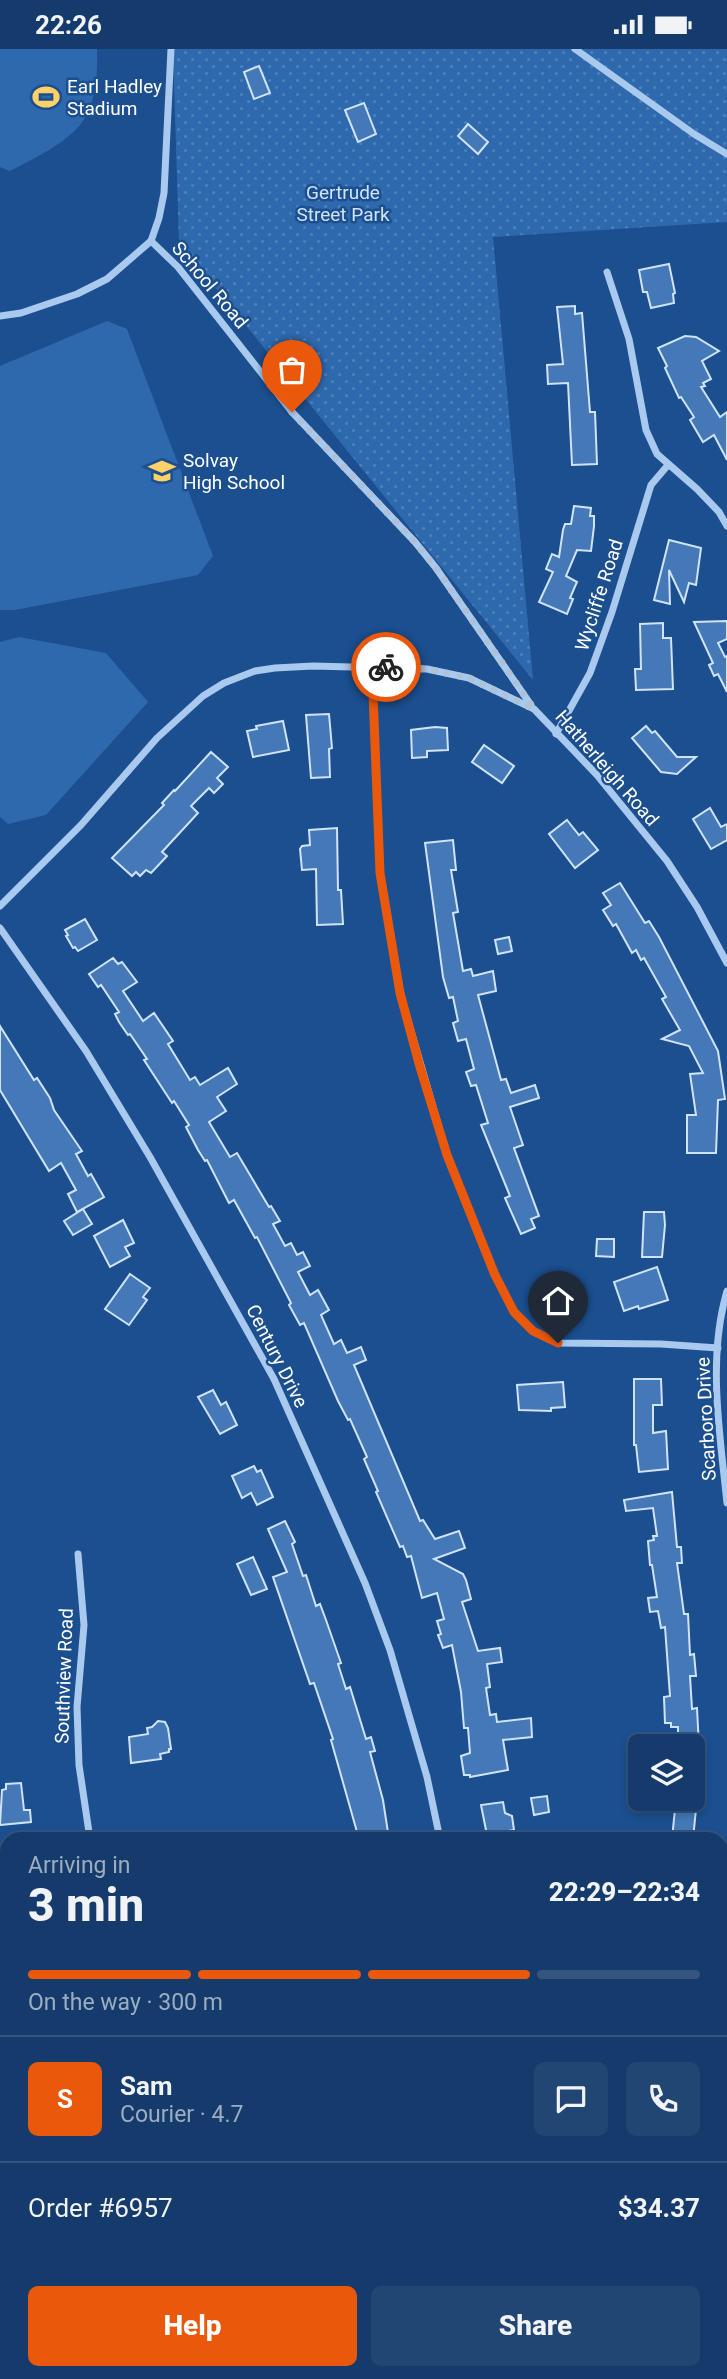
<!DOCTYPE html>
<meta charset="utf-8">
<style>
:root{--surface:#143b6b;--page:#214673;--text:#f1f3f6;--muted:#9dadc1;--line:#33557e;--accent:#ea580c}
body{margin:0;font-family:Roboto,sans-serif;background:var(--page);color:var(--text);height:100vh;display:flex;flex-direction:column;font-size:26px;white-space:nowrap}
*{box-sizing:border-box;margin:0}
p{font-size:23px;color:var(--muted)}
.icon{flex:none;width:38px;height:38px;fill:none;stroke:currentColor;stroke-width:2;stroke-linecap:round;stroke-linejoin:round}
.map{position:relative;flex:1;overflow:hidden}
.drawer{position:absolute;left:0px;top:1783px;width:728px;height:548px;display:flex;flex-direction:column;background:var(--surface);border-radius:21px 21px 0 0;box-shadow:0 4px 10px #0003,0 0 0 2px var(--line)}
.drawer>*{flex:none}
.tools{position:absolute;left:628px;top:1685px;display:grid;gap:14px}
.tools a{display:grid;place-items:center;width:77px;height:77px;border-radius:10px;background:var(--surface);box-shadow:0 4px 10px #0003,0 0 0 2px var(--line);font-size:35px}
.pin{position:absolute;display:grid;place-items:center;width:60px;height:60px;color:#fff;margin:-72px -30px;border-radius:50% 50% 50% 0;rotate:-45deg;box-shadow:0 0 7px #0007}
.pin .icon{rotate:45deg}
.courier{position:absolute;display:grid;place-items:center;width:70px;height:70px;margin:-35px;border:5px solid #ea580c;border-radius:50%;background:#fff;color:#222;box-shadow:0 2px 9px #0007}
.headline em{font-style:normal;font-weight:800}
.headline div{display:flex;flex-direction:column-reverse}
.headline{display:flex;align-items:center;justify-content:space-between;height:119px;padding:0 28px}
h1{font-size:46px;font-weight:800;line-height:52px}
.bar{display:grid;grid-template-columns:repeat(4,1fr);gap:10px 7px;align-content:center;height:84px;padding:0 28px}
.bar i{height:9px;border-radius:5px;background:var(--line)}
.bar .current{background:var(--accent)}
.bar p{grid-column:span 4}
.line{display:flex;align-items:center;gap:18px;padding:0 28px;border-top:2px solid var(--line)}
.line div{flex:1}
.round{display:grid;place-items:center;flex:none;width:74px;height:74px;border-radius:10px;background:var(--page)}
.primary-button{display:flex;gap:14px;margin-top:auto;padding:14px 28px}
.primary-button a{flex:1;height:80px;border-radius:10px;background:var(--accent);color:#fff;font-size:28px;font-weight:800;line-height:80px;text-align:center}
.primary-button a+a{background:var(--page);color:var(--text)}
.status{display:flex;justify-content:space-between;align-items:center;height:49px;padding:0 35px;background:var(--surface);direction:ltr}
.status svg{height:19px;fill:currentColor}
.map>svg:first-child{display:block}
.park{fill:url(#park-dots)}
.pitch{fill:#2e69ad}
.building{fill:#4478b7;stroke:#cfe3fa;stroke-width:2}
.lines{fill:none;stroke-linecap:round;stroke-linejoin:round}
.street{stroke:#a9c9ee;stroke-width:7}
.done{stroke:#afc1d8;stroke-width:7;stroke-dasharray:0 12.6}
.route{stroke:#ea580c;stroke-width:9}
.labels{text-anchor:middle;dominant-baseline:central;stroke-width:5;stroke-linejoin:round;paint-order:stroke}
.poi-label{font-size:19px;fill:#fff;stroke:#1b4f8f;text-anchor:start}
.park-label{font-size:19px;fill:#cfe3fa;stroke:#1b4f8f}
.street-label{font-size:19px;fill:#fff;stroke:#1b4f8f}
</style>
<div class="status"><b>22:26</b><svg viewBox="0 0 49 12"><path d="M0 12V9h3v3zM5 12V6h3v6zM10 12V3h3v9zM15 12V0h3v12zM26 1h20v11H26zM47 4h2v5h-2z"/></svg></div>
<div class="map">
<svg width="727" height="2330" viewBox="0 0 727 2330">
<defs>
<pattern id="park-dots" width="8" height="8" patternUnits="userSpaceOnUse" patternTransform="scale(1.75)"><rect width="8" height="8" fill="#2e69ad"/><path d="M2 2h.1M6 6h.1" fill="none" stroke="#4d80b9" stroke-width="1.8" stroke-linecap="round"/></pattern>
</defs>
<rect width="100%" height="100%" fill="#1b4f8f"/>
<!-- park -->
<polygon class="park" points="173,0 727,0 727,173 493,188 533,631 179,194"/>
<!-- pitch -->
<g class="pitch">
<path d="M0,0H97C98,20 96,52 85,69C70,93 35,109 10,122L0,118Z"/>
<polygon points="107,272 127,280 213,507 198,526 15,561 0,561 0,317"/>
<polygon points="19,588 106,604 148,653 46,766 8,775 0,768 0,593"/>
</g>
<!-- building -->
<g class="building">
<polygon points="259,17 270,44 254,50 244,23"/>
<polygon points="364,54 376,85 358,93 345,61"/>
<polygon points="468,75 488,93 478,105 458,87"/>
<polygon points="669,215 675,244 673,245 674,254 651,259 647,243 643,243 639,221"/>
<polygon points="575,257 575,265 582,264 590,363 595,363 597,415 572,416 568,334 548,335 547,316 563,315 557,258"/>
<polygon points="685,287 696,288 719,302 702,312 711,330 703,334 705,337 701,338 720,368 727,363 727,411 714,386 703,393 690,371 694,368 681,348 679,349 665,319 667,317 658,299"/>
<polygon points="574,457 591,459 590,467 594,467 594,477 591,502 577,501 566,527 577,533 570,549 573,550 567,565 539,553 553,523 546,520 552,505 559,508 563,481 565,475 571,475"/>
<polygon points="669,491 701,499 696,536 689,534 684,553 669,521 670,555 654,551"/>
<polygon points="727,572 727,590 718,594 725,608 727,607 727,643 718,625 714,627 709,616 713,614 694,573"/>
<polygon points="663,574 663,589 671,589 673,640 636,641 635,620 641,620 640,575"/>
<polygon points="329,665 332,699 329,700 330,728 311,729 306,666"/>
<polygon points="283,672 289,701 253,708 247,682 257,680 256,677"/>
<polygon points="646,677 652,684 655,682 677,708 696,708 677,725 661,723 632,689"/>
<polygon points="435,678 447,679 448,701 427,702 427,708 412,709 411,681"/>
<polygon points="484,696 514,717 502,734 472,713"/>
<polygon points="211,703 228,718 217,729 223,735 214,744 209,739 191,757 198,764 162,803 167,807 151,824 146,821 140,827 136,823 132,827 112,809 164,756 162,754 174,741 175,742"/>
<polygon points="710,759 721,778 727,775 727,791 711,800 693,770"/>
<polygon points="567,771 579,786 583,783 598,801 575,819 549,785"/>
<polygon points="337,779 338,841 341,841 343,875 317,876 316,820 302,821 300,800 302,797 310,796 309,781"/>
<polygon points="453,791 456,821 451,821 458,863 453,864 463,922 471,920 473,927 493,922 496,942 478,946 501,1031 506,1030 511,1044 535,1036 539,1049 510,1058 523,1096 514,1099 539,1167 531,1170 535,1179 521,1185 505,1149 510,1147 481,1076 488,1074 476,1036 471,1037 466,1023 474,1020 466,990 458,992 453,974 458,972 453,948 449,949 443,928 425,794"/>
<polygon points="620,834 645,874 649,872 659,888 718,1002 725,1050 718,1051 716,1104 687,1104 687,1066 696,1066 690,1025 703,1024 689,997 662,990 680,981 662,950 666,948 644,909 641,911 636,901 632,904 616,875 613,877 603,861 611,856 603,844"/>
<polygon points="85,870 97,891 78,902 75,898 73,899 66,887 68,886 65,881"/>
<polygon points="509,888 512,902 498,905 495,891"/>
<polygon points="113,909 118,915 122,913 137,933 123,942 143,972 154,964 173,992 168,995 190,1031 195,1028 200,1036 228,1019 237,1035 217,1048 226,1062 209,1073 230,1108 237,1104 269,1158 271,1157 280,1172 273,1175 285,1197 291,1194 297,1206 303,1203 310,1217 298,1223 310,1246 318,1241 329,1261 321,1266 334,1295 341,1291 347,1304 361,1298 366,1311 354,1316 420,1472 423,1471 435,1490 459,1482 465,1499 434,1510 463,1525 466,1531 471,1550 462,1553 478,1602 500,1599 502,1613 487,1615 490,1638 486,1639 490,1666 496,1665 497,1673 531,1669 532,1688 503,1691 508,1721 470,1728 470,1726 464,1726 461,1707 470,1704 468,1679 464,1679 461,1643 452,1596 443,1599 438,1586 441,1585 437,1572 444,1570 437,1544 422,1549 411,1507 407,1508 403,1497 400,1498 376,1443 378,1442 364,1410 367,1408 350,1370 348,1371 338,1352 304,1274 300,1276 289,1256 291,1254 257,1188 255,1189 234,1151 229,1154 207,1111 205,1112 198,1101 186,1078 189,1076 174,1052 172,1054 144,1011 147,1010 130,985 128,986 119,973 115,965 119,963 101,936 98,938 89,925"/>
<polygon points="0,977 34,1031 37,1029 50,1049 54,1061 82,1102 76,1105 88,1127 91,1125 104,1148 77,1163 68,1145 76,1141 61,1114 49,1122 0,1041"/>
<polygon points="83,1160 92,1175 73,1186 64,1172"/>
<polygon points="644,1163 664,1163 665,1176 662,1208 642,1208"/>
<polygon points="123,1171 134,1194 125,1198 130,1207 110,1218 94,1187"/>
<polygon points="597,1190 614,1190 614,1208 596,1207"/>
<polygon points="657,1218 668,1251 639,1260 638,1257 624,1262 614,1233"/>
<polygon points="130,1225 150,1239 143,1248 147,1251 129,1276 105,1260"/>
<polygon points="634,1330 661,1330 662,1356 653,1356 653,1384 666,1382 668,1420 639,1423 636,1396 634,1396"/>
<polygon points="563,1333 565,1358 551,1359 551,1362 519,1361 517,1336"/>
<polygon points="213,1341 221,1356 226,1353 237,1376 220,1385 198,1348"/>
<polygon points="254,1417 257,1423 261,1421 273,1448 257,1456 251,1444 242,1449 232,1427"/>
<polygon points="672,1443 677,1498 681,1498 682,1514 677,1514 684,1565 688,1565 690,1606 694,1605 696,1627 690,1627 692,1660 697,1659 699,1698 678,1698 678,1678 671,1678 671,1674 665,1674 664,1648 670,1647 665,1578 661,1579 658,1562 650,1563 648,1549 657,1548 652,1516 650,1516 648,1492 654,1491 653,1487 657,1487 653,1459 626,1462 624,1451"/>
<polygon points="285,1472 295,1493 292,1495 303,1527 306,1526 316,1557 320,1555 326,1571 341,1614 338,1615 346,1640 350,1638 366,1690 371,1688 375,1702 370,1703 383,1751 389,1790 359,1790 331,1691 333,1690 314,1634 310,1635 273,1528 287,1523 268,1480"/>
<polygon points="253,1508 267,1540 251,1546 237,1515"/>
<polygon points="158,1672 165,1673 168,1679 171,1700 169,1700 169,1703 160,1705 161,1710 131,1714 129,1688 148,1685 147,1679 152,1678"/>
<polygon points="21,1734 24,1761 30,1761 31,1773 0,1776 2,1741 6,1740 6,1735"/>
<polygon points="547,1747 549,1763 534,1766 531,1749"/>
<polygon points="676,1750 697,1750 693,1790 672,1790"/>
<polygon points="503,1753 505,1764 512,1767 514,1781 487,1786 481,1756"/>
</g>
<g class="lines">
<!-- street -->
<g class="street">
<polyline points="575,0 694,85 727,105"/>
<polyline points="151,192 178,218 292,363 415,493 436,519 531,656"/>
<polyline points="607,223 629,290 646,381 657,405 697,440 719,463 727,477"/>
<polyline points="0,267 21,264 77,245 107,230 151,192 159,169 164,144 171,0"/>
<polyline points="372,618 380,824 400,944 447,1106 495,1226 514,1263 533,1282 558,1294 661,1295 718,1299"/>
<polyline points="556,685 590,624 612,563 651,436 668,416"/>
<polyline points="0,857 81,776 157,689 203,647 224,634 255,622 275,619 313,617 427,620 469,629 534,660 597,726 667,812 697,858 727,914"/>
<polyline points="0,879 86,1002 150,1108 274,1330 365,1534 390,1601 427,1728 440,1790"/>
<path d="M727,1242C707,1310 720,1385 727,1454"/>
<polyline points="78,1505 84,1576 77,1658 79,1716 90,1790"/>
<polyline points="173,2324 174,2330"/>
<polyline points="437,2330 438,2324"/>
</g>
</g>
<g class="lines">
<!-- done -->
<polyline class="done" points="292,363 415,493 436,519 534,660 469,629 427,620 386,618"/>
<!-- route -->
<polyline class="route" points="386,618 372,618 380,824 400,944 420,1018 447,1106 495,1226 514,1263 533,1282 558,1294"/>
</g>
<!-- icons -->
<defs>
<g id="stadium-bare" transform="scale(2.1)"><path d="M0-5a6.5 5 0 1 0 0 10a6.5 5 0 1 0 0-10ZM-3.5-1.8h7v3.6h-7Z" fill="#ffd166" stroke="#1b4f8f" stroke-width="2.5" paint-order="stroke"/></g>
<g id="school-bare" transform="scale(2.1)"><path d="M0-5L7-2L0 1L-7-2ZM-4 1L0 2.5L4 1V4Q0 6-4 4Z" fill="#ffd166" stroke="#1b4f8f" stroke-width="2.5" paint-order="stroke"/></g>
</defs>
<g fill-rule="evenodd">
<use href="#stadium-bare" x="46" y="48"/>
<use href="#school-bare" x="162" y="422"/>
</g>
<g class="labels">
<!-- poi labels -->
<g class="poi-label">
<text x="67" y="37">Earl Hadley<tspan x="67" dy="22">Stadium</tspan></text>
<text x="183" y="411">Solvay<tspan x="183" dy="22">High School</tspan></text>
</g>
<!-- park labels -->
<g class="park-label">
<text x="343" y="143">Gertrude<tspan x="343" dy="22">Street Park</tspan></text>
</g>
<!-- street labels -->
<g class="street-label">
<text transform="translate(210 236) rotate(50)">School Road</text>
<text transform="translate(599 546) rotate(-72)">Wycliffe Road</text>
<text transform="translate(607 719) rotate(49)">Hatherleigh Road</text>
<text transform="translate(277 1307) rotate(63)">Century Drive</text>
<text transform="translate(706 1370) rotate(-93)">Scarboro Drive</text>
<text transform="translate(64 1627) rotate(-88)">Southview Road</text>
</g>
</g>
</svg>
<div class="tools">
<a><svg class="icon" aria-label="layers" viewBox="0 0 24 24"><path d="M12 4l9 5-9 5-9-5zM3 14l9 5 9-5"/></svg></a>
</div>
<div class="pin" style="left:292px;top:363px;background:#ea580c"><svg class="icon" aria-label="bag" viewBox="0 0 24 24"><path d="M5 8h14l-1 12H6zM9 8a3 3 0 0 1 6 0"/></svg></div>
<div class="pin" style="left:558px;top:1294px;background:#1f2937"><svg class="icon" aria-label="home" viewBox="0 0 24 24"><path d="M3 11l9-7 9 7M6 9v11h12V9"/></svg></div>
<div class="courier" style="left:386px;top:618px"><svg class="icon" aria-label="bike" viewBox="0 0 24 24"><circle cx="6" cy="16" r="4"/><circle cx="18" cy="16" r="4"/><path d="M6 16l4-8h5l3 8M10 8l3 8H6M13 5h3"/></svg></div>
<section class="drawer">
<div class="headline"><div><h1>3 min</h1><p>Arriving in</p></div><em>22:29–22:34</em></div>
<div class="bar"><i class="current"></i><i class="current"></i><i class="current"></i><i></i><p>On the way · 300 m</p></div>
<div class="line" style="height:126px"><b class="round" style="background:var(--accent);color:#fff">S</b><div><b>Sam</b><p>Courier · 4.7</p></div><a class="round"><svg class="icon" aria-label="chat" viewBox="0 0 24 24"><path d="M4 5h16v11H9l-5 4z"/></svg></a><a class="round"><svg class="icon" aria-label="phone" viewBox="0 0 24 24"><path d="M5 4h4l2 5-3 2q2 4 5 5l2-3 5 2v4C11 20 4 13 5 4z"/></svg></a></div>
<div class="line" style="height:91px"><div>Order #6957</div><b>$34.37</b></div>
<div class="primary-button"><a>Help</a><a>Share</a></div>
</section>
</div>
